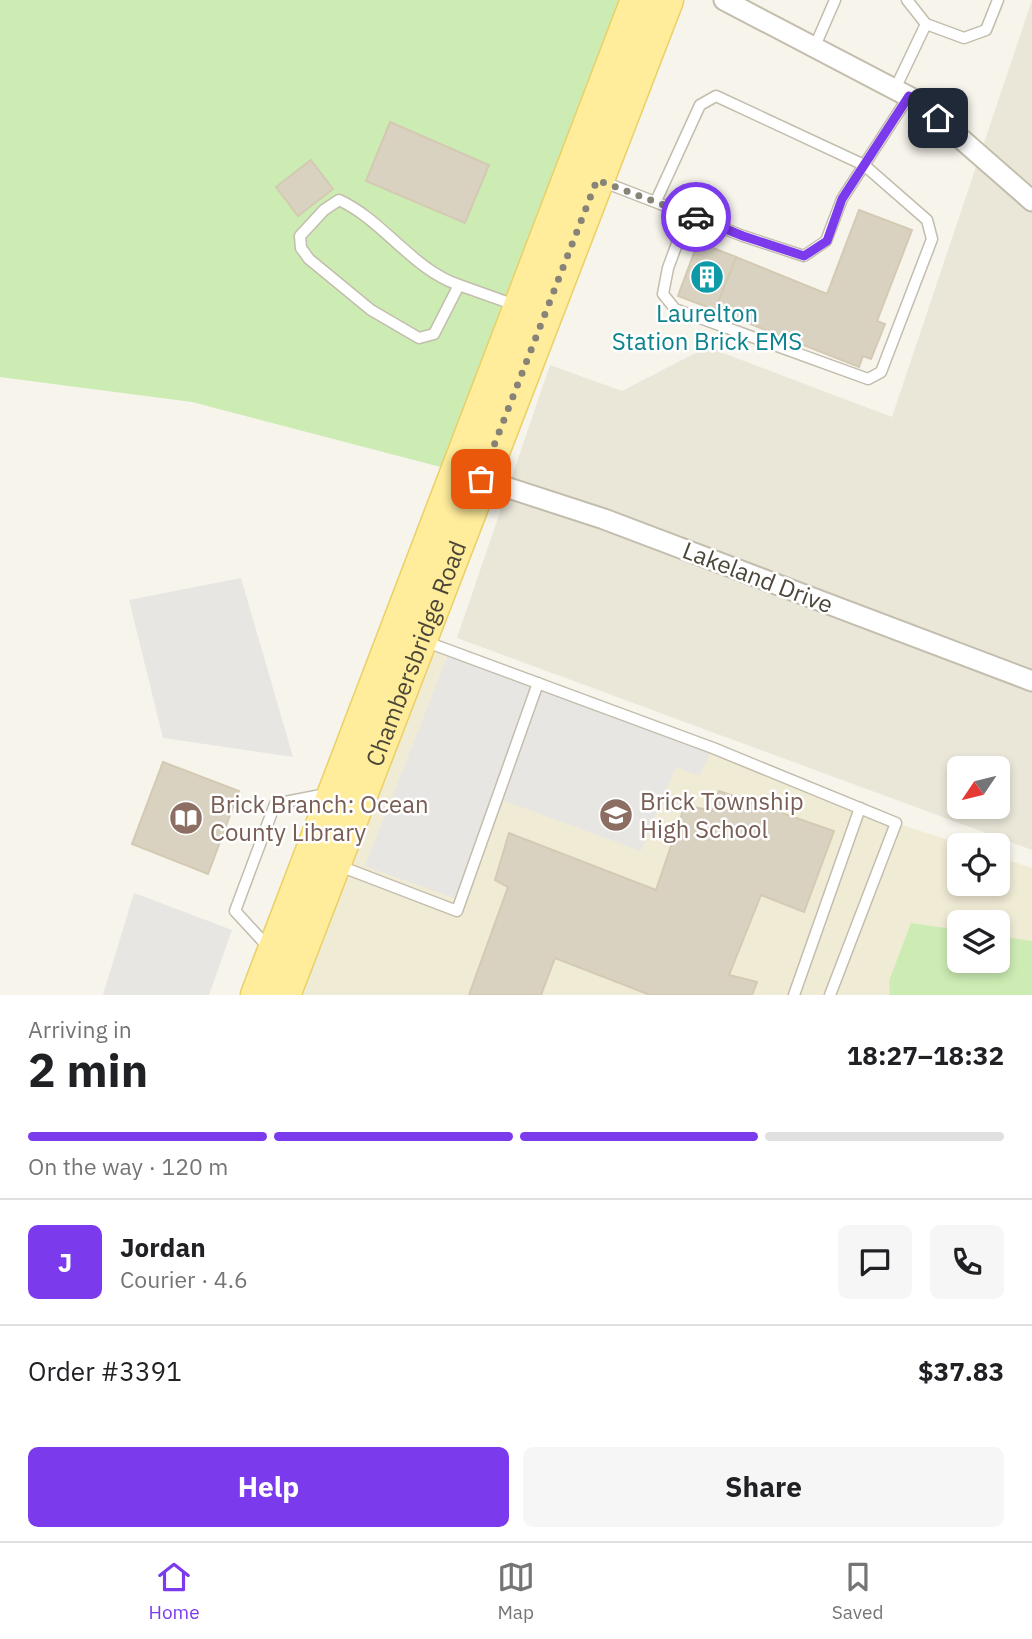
<!DOCTYPE html>
<meta charset="utf-8">
<style>
:root{--surface:#fff;--page:#f6f6f6;--text:#202124;--muted:#757577;--line:#e0e0e0;--accent:#7c3aed}
body{margin:0;font-family:"IBM Plex Sans",sans-serif;background:var(--page);color:var(--text);height:100vh;display:flex;flex-direction:column;font-size:26px;white-space:nowrap}
*{box-sizing:border-box;margin:0}
p{font-size:23px;color:var(--muted)}
.icon{flex:none;width:38px;height:38px;fill:none;stroke:currentColor;stroke-width:2;stroke-linecap:round;stroke-linejoin:round}
.map{position:relative;height:995px;overflow:hidden}
.panel{display:flex;flex-direction:column;background:var(--surface);flex:1}
.panel>*{flex:none}
.needle{width:46px;rotate:235deg}
.tools{position:absolute;left:947px;top:756px;display:grid;gap:14px}
.tools a{display:grid;place-items:center;width:63px;height:63px;border-radius:10px;background:var(--surface);box-shadow:0 4px 10px #0003;font-size:35px}
.pin{position:absolute;display:grid;place-items:center;width:60px;height:60px;color:#fff;margin:-30px;border-radius:14px;box-shadow:0 4px 10px #0006}
.courier{position:absolute;display:grid;place-items:center;width:70px;height:70px;margin:-35px;border:5px solid #7c3aed;border-radius:50%;background:#fff;color:#222;box-shadow:0 2px 9px #0007}
.head em{font-style:normal;font-weight:700}
.head div{display:flex;flex-direction:column-reverse}
.head{display:flex;align-items:center;justify-content:space-between;height:119px;padding:0 28px}
h1{font-size:46px;font-weight:700;line-height:52px}
.bar{display:grid;grid-template-columns:repeat(4,1fr);gap:10px 7px;align-content:center;height:84px;padding:0 28px}
.bar i{height:9px;border-radius:5px;background:var(--line)}
.bar .active{background:var(--accent)}
.bar p{grid-column:span 4}
.line{display:flex;align-items:center;gap:18px;padding:0 28px;border-top:2px solid var(--line)}
.line div{flex:1}
.round{display:grid;place-items:center;flex:none;width:74px;height:74px;border-radius:10px;background:var(--page)}
.button{display:flex;gap:14px;margin-top:auto;padding:14px 28px}
.button a{flex:1;height:80px;border-radius:10px;background:var(--accent);color:#fff;font-size:28px;font-weight:700;line-height:80px;text-align:center}
.button a+a{background:var(--page);color:var(--text)}
.tab-bar{display:flex;justify-content:space-around;align-items:center;height:98px;border-top:2px solid var(--line);background:var(--surface);font-size:19px;color:var(--muted)}
.tab-bar a{display:grid;justify-items:center;gap:4px}
.tab-bar .active{color:var(--accent)}
.map>svg:first-child{display:block}
.residential{fill:#eae7d9;fill-rule:evenodd}
.education{fill:#f0ebd5;fill-rule:evenodd}
.green{fill:#ccecb3}
.parking{fill:#e8e6e3}
.building{fill:#d9d2c0;stroke:#d4cab3;stroke-width:2}
.lines{fill:none;stroke-linecap:round;stroke-linejoin:round}
.lane-casing{stroke:#c3bdad;stroke-width:13}
.street-casing{stroke:#c3bdad;stroke-width:23}
.primary-casing{stroke:#ead066;stroke-width:35}
.lane{stroke:#fff;stroke-width:10}
.street{stroke:#fff;stroke-width:19}
.primary{stroke:#ffed9c;stroke-width:32}
.done{stroke:#878377;stroke-width:7;stroke-dasharray:0 12.6}
.route{stroke:#7c3aed;stroke-width:9}
.labels{text-anchor:middle;dominant-baseline:central;stroke-width:5;stroke-linejoin:round;paint-order:stroke}
.culture-label{font-size:24px;fill:#0d838f;stroke:#fff}
.street-label{font-size:24px;fill:#4b4638;stroke:#fff}
.education-label{font-size:24px;fill:#785e54;stroke:#fff;text-anchor:start}
</style>
<div class="map">
<svg width="1032" height="995" viewBox="0 0 1032 995">
<rect width="100%" height="100%" fill="#f6f4eb"/>
<!-- residential -->
<path class="residential" d="M1032,0V850L457,638L550,365L622,391L707,347L892,417ZM959,768H998V807H959Z"/>
<!-- education -->
<path class="education" d="M420,640L896,823L963,845H959V884H998V857L1032,868V995H284ZM959,922H998V961H959Z"/>
<!-- green -->
<g class="green">
<polygon points="0,0 637,0 456,471 192,402 0,377"/>
<polygon points="911,923 959,930 959,961 998,961 998,936 1032,941 1032,995 890,995 889,981"/>
</g>
<!-- parking -->
<g class="parking">
<polygon points="241,578 293,757 163,738 129,600"/>
<polygon points="450,650 713,748 699,776 676,767 641,851 499,799 454,898 365,866"/>
<polygon points="134,893 232,930 209,995 103,995"/>
</g>
<!-- building -->
<g class="building">
<polygon points="390,122 489,165 465,223 366,181"/>
<polygon points="311,160 333,189 298,216 276,187"/>
<polygon points="859,210 912,230 877,321 885,324 871,359 863,356 859,367 715,310 736,257 827,294"/>
<polygon points="698,242 736,257 715,310 678,296"/>
<polygon points="163,762 239,791 208,874 132,844"/>
<polygon points="719,791 834,831 804,912 761,895 729,975 757,982 752,995 650,995 555,958 541,995 469,995 508,887 495,880 509,833 656,890 685,805 712,811"/>
</g>
<g class="lines">
<!-- lane casing -->
<g class="lane-casing">
<g id="lane">
<polyline points="907,0 926,24 964,38 986,30 998,0"/>
<polyline points="815,46 835,0"/>
<polyline points="895,89 926,24"/>
<polyline points="601,181 743,236 804,256 826,241 842,199 909,96"/>
<polyline points="656,201 700,105 716,96 864,165 927,220 932,239 881,372 868,379 675,309 663,294 668,268 688,214"/>
<path d="M459,285L434,334L419,338L371,310L309,259L301,248L300,236L324,210L339,200C383,220 412,269 459,285L515,305"/>
<polyline points="424,641 713,748 896,823 830,995"/>
<polyline points="337,865 457,911 538,683"/>
<polyline points="269,948 235,911 275,804 326,794"/>
<polyline points="794,995 860,808"/>
</g>
</g>
<!-- street casing -->
<g class="street-casing">
<g id="street">
<polyline points="724,0 919,102 1032,201"/>
<polyline points="481,479 604,519 1032,681"/>
</g>
</g>
<!-- primary casing -->
<g class="primary-casing">
<g id="primary">
<polyline points="257,995 637,0"/>
<path id="s1" d="M284,995L667,0"/>
</g>
</g>
<!-- lane -->
<use href="#lane" class="lane"/>
<!-- street -->
<use href="#street" class="street"/>
<!-- primary -->
<use href="#primary" class="primary"/>
</g>
<g class="lines">
<!-- done -->
<polyline class="done" points="481,479 597,180 696,217"/>
<!-- route -->
<polyline class="route" points="696,217 743,236 804,256 827,241 842,199 909,96 938,118"/>
</g>
<!-- icons -->
<defs>
<g id="building-disc" transform="scale(1.75)"><circle r="9.5" fill="#0f9aa8" stroke="#fff"/><path d="M-4-6H4V6H1V3H-1V6H-4ZM-2.5-4.3h1.7v1.8h-1.7ZM.8-4.3h1.7v1.8H.8ZM-2.5-1h1.7V.8h-1.7ZM.8-1h1.7V.8H.8Z" fill="#fff"/></g>
<g id="school-disc" transform="scale(1.75)"><circle r="9.5" fill="#8d6e63" stroke="#fff"/><path d="M0-5L7-2L0 1L-7-2ZM-4 1L0 2.5L4 1V4Q0 6-4 4Z" fill="#fff"/></g>
<g id="library-disc" transform="scale(1.75)"><circle r="9.5" fill="#8d6e63" stroke="#fff"/><path d="M-6-4Q-3-5.5-.7-3.5V5Q-3 3-6 4ZM6-4Q3-5.5 .7-3.5V5Q3 3 6 4Z" fill="#fff"/></g>
</defs>
<g fill-rule="evenodd">
<use href="#building-disc" x="707" y="277"/>
<use href="#school-disc" x="616" y="815"/>
<use href="#library-disc" x="186" y="818"/>
</g>
<g class="labels">
<!-- culture labels -->
<g class="culture-label">
<text x="707" y="313">Laurelton<tspan x="707" dy="28">Station Brick EMS</tspan></text>
</g>
<!-- street labels -->
<g class="street-label">
<text transform="translate(758 577) rotate(21)">Lakeland Drive</text>
<text stroke="none"><textPath href="#s1" startOffset="366">Chambersbridge Road</textPath></text>
</g>
<!-- education labels -->
<g class="education-label">
<text x="640" y="801">Brick Township<tspan x="640" dy="28">High School</tspan></text>
<text x="210" y="804">Brick Branch: Ocean<tspan x="210" dy="28">County Library</tspan></text>
</g>
</g>
</svg>
<div class="tools">
<a><svg class="needle" viewBox="-14 -14 28 28"><path d="M0-13l5 13h-10z" fill="#e53935"/><path d="M0 13l5-13h-10z" fill="#757577"/></svg></a>
<a><svg class="icon" aria-label="locate" viewBox="0 0 24 24"><circle cx="12" cy="12" r="6"/><path d="M12 2v4M12 18v4M2 12h4M18 12h4"/></svg></a>
<a><svg class="icon" aria-label="layers" viewBox="0 0 24 24"><path d="M12 4l9 5-9 5-9-5zM3 14l9 5 9-5"/></svg></a>
</div>
<div class="pin" style="left:481px;top:479px;background:#ea580c"><svg class="icon" aria-label="bag" viewBox="0 0 24 24"><path d="M5 8h14l-1 12H6zM9 8a3 3 0 0 1 6 0"/></svg></div>
<div class="pin" style="left:938px;top:118px;background:#1f2937"><svg class="icon" aria-label="home" viewBox="0 0 24 24"><path d="M3 11l9-7 9 7M6 9v11h12V9"/></svg></div>
<div class="courier" style="left:696px;top:217px"><svg class="icon" aria-label="car" viewBox="0 0 24 24"><path d="M5 17H2v-5l4-1 3-4h7l3 4 3 1v5h-3M9 17h6M6 11h13"/><circle cx="7" cy="17" r="2"/><circle cx="17" cy="17" r="2"/></svg></div>
</div>
<section class="panel">
<div class="head"><div><h1>2 min</h1><p>Arriving in</p></div><em>18:27–18:32</em></div>
<div class="bar"><i class="active"></i><i class="active"></i><i class="active"></i><i></i><p>On the way · 120 m</p></div>
<div class="line" style="height:126px"><b class="round" style="background:var(--accent);color:#fff">J</b><div><b>Jordan</b><p>Courier · 4.6</p></div><a class="round"><svg class="icon" aria-label="chat" viewBox="0 0 24 24"><path d="M4 5h16v11H9l-5 4z"/></svg></a><a class="round"><svg class="icon" aria-label="phone" viewBox="0 0 24 24"><path d="M5 4h4l2 5-3 2q2 4 5 5l2-3 5 2v4C11 20 4 13 5 4z"/></svg></a></div>
<div class="line" style="height:91px"><div>Order #3391</div><b>$37.83</b></div>
<div class="button"><a>Help</a><a>Share</a></div>
</section>
<nav class="tab-bar">
<a class="active"><svg class="icon" aria-label="home" viewBox="0 0 24 24"><path d="M3 11l9-7 9 7M6 9v11h12V9"/></svg>Home</a>
<a><svg class="icon" aria-label="map" viewBox="0 0 24 24"><path d="M3 6l6-2 6 2 6-2v14l-6 2-6-2-6 2zM9 4v14M15 6v14"/></svg>Map</a>
<a><svg class="icon" aria-label="saved" viewBox="0 0 24 24"><path d="M7 4h10v16l-5-4-5 4z"/></svg>Saved</a>
</nav>
